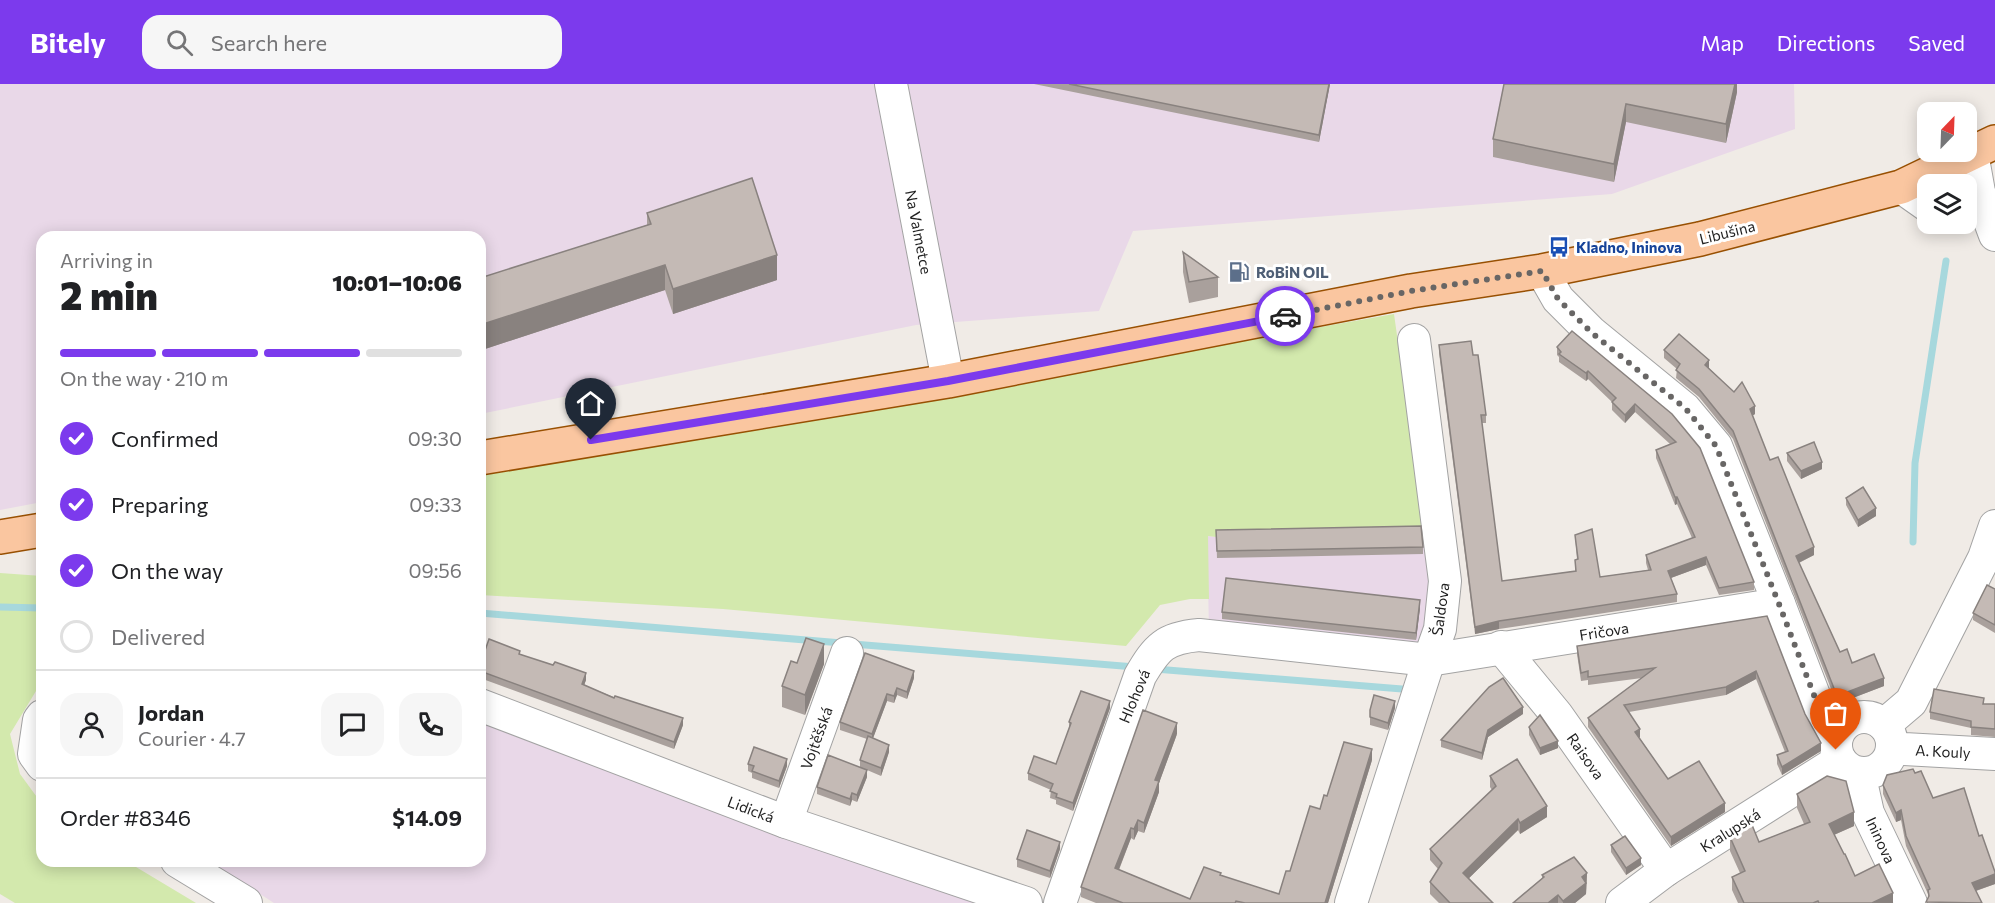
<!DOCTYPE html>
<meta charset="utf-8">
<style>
:root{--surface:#fff;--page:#f6f6f6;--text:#202124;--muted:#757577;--line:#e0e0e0;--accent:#7c3aed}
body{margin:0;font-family:Commissioner,sans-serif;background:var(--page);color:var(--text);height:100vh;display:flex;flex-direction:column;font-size:22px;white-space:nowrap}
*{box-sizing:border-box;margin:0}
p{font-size:20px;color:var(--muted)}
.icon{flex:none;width:33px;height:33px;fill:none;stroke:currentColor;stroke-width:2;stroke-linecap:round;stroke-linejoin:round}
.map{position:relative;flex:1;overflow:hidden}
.details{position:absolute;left:36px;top:147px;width:450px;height:636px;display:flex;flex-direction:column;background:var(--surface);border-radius:18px;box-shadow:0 3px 15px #0003}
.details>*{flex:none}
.needle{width:39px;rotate:23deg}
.fabs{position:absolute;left:1917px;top:18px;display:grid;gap:12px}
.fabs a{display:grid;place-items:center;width:60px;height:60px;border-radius:12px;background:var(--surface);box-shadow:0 3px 15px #0003;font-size:30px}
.pin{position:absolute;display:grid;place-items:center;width:51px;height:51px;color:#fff;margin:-62px -26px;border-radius:50% 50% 50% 0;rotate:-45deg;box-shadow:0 0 6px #0007}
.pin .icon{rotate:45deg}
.courier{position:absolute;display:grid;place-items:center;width:60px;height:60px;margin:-30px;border:4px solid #7c3aed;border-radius:50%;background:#fff;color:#222;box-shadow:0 2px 8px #0007}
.overview em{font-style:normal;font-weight:800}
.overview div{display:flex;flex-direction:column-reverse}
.overview{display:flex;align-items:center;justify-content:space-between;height:102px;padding:0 24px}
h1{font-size:39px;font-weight:800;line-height:45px}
.bar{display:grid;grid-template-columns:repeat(4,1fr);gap:9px 6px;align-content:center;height:72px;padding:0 24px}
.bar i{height:8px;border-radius:4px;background:var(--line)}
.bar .on{background:var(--accent)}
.bar p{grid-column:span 4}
.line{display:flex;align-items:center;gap:15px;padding:0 24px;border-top:2px solid var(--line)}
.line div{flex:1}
.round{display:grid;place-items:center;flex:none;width:63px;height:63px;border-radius:18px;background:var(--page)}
ol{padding:0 24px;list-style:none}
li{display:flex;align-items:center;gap:18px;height:66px}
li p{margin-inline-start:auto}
li .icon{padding:6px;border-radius:50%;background:var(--accent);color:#fff;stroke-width:4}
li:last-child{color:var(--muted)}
li i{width:33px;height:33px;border:3px solid var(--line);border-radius:50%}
header{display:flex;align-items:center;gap:36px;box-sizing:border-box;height:84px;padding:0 30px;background:var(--accent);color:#fff}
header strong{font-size:28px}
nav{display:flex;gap:33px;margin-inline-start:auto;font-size:21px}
.search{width:420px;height:54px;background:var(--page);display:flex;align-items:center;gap:15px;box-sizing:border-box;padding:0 21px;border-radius:18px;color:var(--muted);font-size:22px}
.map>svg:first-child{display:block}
.industrial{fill:#e9d8e8}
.grass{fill:#d3e9ad}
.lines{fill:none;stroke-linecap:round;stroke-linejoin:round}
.stream{stroke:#a7d8dd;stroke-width:7}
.minor-casing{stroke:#a3a3a3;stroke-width:34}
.major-casing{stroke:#985002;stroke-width:36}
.minor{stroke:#fff;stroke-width:32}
.major{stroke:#fac6a0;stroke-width:33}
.wall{fill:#a9a09c}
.shaded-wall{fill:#89827f}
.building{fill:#c4bab5;stroke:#89827f;stroke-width:1.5}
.done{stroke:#686665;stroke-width:6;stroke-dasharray:0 10.8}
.route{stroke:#7c3aed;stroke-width:8}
.labels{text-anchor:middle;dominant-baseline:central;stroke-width:6;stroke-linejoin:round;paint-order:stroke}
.street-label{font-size:15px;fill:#1f1f1f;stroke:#fff}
.transit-label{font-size:15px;font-weight:bold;fill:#164399;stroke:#fff;text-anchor:start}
.service-label{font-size:15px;font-weight:bold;fill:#4e5e75;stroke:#fff;text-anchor:start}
</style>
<header>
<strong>Bitely</strong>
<div class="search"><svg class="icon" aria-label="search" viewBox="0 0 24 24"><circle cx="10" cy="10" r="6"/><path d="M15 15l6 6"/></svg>Search here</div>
<nav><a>Map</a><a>Directions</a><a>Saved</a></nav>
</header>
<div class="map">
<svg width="1995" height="819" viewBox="0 0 1995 819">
<rect width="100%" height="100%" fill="#f0ebe6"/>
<!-- industrial -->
<g class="industrial">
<polygon points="0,0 1794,0 1795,45 1612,110 1133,147 1099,227 916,241 480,330 480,153 42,153 42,418 0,426"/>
<polygon points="1425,449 1436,495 1422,570 1209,546 1207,452 1216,453"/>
<polygon points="480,637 946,809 974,819 274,819 210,777 480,777"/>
</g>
<!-- grass -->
<g class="grass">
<polygon points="1394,230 1425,449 1216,453 1208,452 1209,515 1190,515 1160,521 1126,562 723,525 480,511 480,392"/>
<polygon points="0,489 42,492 42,602 36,607 10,650 20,690 42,720 42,777 126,777 196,819 15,819 0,810"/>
</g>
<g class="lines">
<!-- stream -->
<g class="stream">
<polyline points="1913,458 1915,379 1946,177"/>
<polyline points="0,523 42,524"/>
<polyline points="480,529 842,559"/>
<polyline points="853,560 1135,583"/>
<polyline points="1155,585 1402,605"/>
</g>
<!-- minor casing -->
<g class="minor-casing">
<g id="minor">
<polyline points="891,0 948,297"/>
<polyline points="1972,69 1979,108 1995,151"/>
<polyline points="1901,103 1928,122"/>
<polyline points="1542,187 1558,215 1592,249 1685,325 1716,362 1779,520 1822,632 1836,655"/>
<polyline points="1501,563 1557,631 1666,786"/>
<polyline points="480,621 786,738 1026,819"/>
<polyline points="42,632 39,636 34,670 42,681"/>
<circle cx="1864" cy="661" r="28"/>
<polyline points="1884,641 1911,618 1984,474 1995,442"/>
<polyline points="1892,663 1904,665 1995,670"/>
<polyline points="1859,689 1868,729 1911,819"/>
<polyline points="786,738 847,569"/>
<polyline points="177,777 246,819"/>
<path d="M1060,819L1140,592C1157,563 1165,554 1199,551L1429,576L1779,520"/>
<polyline points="1351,819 1429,576 1440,545 1445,497 1414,256"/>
<polyline points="1622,819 1666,786 1840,676"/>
</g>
</g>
<!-- major casing -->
<g class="major-casing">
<g id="major">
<polyline points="480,374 948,297 1411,207 1542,187 1700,155 1901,103 1995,58"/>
<polyline points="0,453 42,446"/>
</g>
</g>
<!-- minor -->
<use href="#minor" class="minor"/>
<!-- major -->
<use href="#major" class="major"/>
</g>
<!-- wall -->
<g class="wall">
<polygon points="1034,0 1330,0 1319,58"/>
<polygon points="1504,0 1737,0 1737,8 1726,59 1626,38 1614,98 1493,73 1493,55"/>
<polygon points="647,129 777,196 673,230 665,206 485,265 485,282 480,194 647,141"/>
<polygon points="1183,168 1218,193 1218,213 1189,219 1183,188"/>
<polygon points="1439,261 1473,271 1486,331 1486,339 1482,339 1502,497 1575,487 1575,476 1577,475 1575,451 1600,493 1648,486 1646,479 1646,471 1692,454 1677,420 1675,421 1656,374 1656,366 1670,360 1635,328 1625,339 1612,326 1612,318 1588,295 1586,297 1559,278 1559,273 1557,271 1557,263 1672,330 1754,498 1754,506 1719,511 1706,481 1671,494 1677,510 1677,518 1499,545 1475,550 1439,269"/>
<polygon points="1664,266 1709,284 1755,330 1752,332 1770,376 1814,471 1799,479 1840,568 1884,602 1837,620 1733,355 1699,313 1676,294 1677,285 1664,274"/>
<polygon points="1787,369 1822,385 1801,395 1787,377"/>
<polygon points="1846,414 1876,432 1858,443 1846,421"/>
<polygon points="1216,446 1423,463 1423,470 1217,474"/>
<polygon points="1995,505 1995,549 1973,536 1973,529"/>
<polygon points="1420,524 1416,556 1222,535 1222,528"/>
<polygon points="1767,532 1805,630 1821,667 1782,691 1777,680 1777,671 1785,668 1756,595 1726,611 1629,628 1640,653 1639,653 1668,695 1725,728 1671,762 1588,643 1588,634 1642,594 1588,601 1588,596 1581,597 1577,570 1577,562"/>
<polygon points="520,570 586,596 584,601 683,641 674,665 480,594 480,581"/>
<polygon points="797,579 824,580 805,631 782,623 782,602"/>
<polygon points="914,594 907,615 897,611 894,619 887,617 873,654 889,668 881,692 867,686 867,693 857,718 852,716 850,722 817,710 817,703 860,683 860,676 867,655 840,646 840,638"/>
<polygon points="1984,620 1995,620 1995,653 1971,651 1971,644 1930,635 1930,628"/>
<polygon points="1110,624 1073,727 1056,720 1056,716 1050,714 1051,706 1028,696 1028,689 1056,680 1069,645 1069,638"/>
<polygon points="1395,624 1388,646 1370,641 1370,626"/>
<polygon points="1523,630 1488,653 1482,676 1441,663 1441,656"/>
<polygon points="1529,643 1558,664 1540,671 1529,651"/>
<polygon points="1177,650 1159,699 1159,708 1144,749 1138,747 1134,756 1131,754 1119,786 1190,815 1221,792 1279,810 1320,725 1327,712 1372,676 1328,819 1096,819 1081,813 1081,803"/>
<polygon points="748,680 787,682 779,704 752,694 752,689 748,687"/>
<polygon points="1915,689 1933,714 1979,752 1995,788 1995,800 1976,807 1928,814 1928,810 1906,762 1901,736 1896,738 1883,710 1883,701"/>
<polygon points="1490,692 1547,733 1520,750 1518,746 1469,794 1493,819 1439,819 1430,810 1430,798 1438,785 1430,776 1430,765 1492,706 1490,703"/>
<polygon points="1797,710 1854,742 1834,751 1855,792 1893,819 1738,819 1732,806 1732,793 1740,789 1730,767 1730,753 1759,758 1804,740 1797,724"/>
<polygon points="1611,761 1641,781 1626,791 1611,768"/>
<polygon points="1060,765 1050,794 1017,783 1017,775"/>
<polygon points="1587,789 1586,810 1575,819 1513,819 1542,794 1542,791"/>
</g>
<!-- shaded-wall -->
<g class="shaded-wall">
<polygon points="1329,0 1330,0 1319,58 1319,51"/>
<polygon points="1735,0 1737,0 1737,8 1726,59 1726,40"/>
<polygon points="1626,20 1626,38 1614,98 1614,80"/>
<polygon points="777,171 777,196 673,230 673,205"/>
<polygon points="665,181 665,206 485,265 485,282 480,284 480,241"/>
<polygon points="1709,276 1709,284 1705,289 1705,281"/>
<polygon points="1588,287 1588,295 1586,297 1586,289"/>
<polygon points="1635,320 1635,328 1625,339 1625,331"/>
<polygon points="1755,322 1755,330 1750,333 1750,325"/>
<polygon points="1822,378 1822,385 1801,395 1801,387"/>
<polygon points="1675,413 1677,413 1677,420 1675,421"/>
<polygon points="1876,424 1876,432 1858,443 1858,436"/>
<polygon points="1814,463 1814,471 1796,480 1796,472"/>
<polygon points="1706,473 1706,481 1668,495 1668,487"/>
<polygon points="1420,516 1420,524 1416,556 1416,549"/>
<polygon points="1499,537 1499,545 1475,550 1475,543"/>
<polygon points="824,560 824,580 805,631 805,611"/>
<polygon points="914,587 914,594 907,615 907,608"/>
<polygon points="1756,587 1756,595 1726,611 1726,603"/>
<polygon points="586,589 586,596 582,607 582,600"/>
<polygon points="1884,594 1884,602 1837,620 1837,612"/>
<polygon points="897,604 897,611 894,619 894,612"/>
<polygon points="887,610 887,617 872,657 872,650"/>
<polygon points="1110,617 1110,624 1073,727 1073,719"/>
<polygon points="1395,617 1395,624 1388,646 1388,639"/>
<polygon points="1523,623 1523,630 1488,653 1482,676 1482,669 1488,646"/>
<polygon points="683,634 683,641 674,665 674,658"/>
<polygon points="1177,639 1177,650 1159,699 1159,708 1144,749 1144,739 1155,696"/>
<polygon points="1640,645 1640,653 1635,656 1635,648"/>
<polygon points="1558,657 1558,664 1540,671 1540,664"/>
<polygon points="1821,659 1821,667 1782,691 1782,683"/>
<polygon points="889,661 889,668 881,692 881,684"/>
<polygon points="1372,665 1372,676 1328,819 1325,819"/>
<polygon points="787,675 787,682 779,704 779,697"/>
<polygon points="867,686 867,693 857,718 857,711"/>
<polygon points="852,709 852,716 850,722 850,715"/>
<polygon points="1725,719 1725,728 1671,762 1671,753"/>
<polygon points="1547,722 1547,733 1520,750 1520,739"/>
<polygon points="1901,726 1901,736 1896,738 1896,729"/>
<polygon points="1854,728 1854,742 1829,753 1829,740"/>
<polygon points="1518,735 1518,746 1463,800 1463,789"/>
<polygon points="1138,736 1138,747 1134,756 1134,745"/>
<polygon points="1131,744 1131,754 1115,795 1115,784"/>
<polygon points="1060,758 1060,765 1050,794 1050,787"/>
<polygon points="1641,774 1641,781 1626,791 1626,784"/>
<polygon points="1587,789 1586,810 1575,819 1563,819 1563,817 1582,793"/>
<polygon points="1995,790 1995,800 1972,808 1972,799"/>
<polygon points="1893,809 1893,819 1872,819"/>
<polygon points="1558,811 1558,819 1548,819"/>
</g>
<!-- building -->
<g class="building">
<polygon points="1069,0 1329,0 1319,51"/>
<polygon points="1504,0 1735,0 1726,40 1626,20 1614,80 1493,55"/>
<polygon points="752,94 777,171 673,205 665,181 480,241 485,257 480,259 480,194 651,140 647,129"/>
<polygon points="1183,168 1218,193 1189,198"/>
<polygon points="1572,247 1672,330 1700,364 1754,498 1719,504 1706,473 1668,487 1677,510 1499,537 1475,543 1439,261 1471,257 1473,271 1478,271 1486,331 1481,331 1502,497 1576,487 1575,476 1578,475 1575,451 1592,445 1600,493 1651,486 1646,471 1695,453 1677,413 1675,413 1656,366 1676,358 1635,320 1625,331 1612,318 1616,314 1588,287 1586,289 1559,270 1561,268 1557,263"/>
<polygon points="1679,250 1709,276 1705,281 1734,308 1742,298 1755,322 1750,325 1770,376 1778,373 1814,463 1796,472 1840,568 1847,565 1852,579 1874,570 1884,594 1837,612 1733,347 1699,305 1676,286 1680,280 1664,266"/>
<polygon points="1814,358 1822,378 1801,387 1787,369"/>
<polygon points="1863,403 1876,424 1858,436 1846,414"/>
<polygon points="1421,442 1423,463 1217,467 1216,446"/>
<polygon points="1226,494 1420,516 1416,549 1222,528"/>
<polygon points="1987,501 1995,505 1995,541 1973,529"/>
<polygon points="1767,532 1805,630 1821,659 1782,683 1777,671 1788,667 1756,587 1726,603 1624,621 1640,645 1635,648 1668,695 1699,677 1725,719 1671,753 1588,634 1655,584 1588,593 1588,587 1581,589 1577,562"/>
<polygon points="806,554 824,560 805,611 782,602 791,577 797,579"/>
<polygon points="489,555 520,567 519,570 553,581 555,578 586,589 582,600 614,614 615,612 683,634 674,658 480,587 480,581"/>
<polygon points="865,569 914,587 907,608 897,604 894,612 887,610 872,650 840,638"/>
<polygon points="1503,594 1523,623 1488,646 1482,669 1441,656 1489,603"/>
<polygon points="1934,605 1984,614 1983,620 1995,620 1995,645 1971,643 1971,637 1930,628"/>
<polygon points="1081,607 1110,617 1073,719 1056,713 1057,710 1050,707 1053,700 1028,689 1034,672 1056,680 1071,639 1069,638"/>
<polygon points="1374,611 1395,617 1388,639 1370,633 1370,626"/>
<polygon points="1143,626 1177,639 1155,696 1159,697 1144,739 1138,736 1134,745 1131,744 1115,784 1190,815 1204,783 1221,789 1220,791 1279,810 1286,787 1290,787 1310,722 1320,725 1324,711 1327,712 1344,658 1372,665 1325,819 1245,819 1236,817 1235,819 1123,819 1081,803"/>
<polygon points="1540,631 1558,657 1540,664 1529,643"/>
<polygon points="868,652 889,661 881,684 860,676"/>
<polygon points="754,663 787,675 779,697 752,687 754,682 748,680"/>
<polygon points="828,671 867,686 857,711 852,709 850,715 817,703"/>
<polygon points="1517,675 1547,722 1520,739 1518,735 1463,789 1493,819 1450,819 1430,798 1442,779 1430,765 1496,702 1490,692"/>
<polygon points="1913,685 1915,689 1921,687 1933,714 1964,704 1979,752 1982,751 1995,788 1995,790 1972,799 1982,819 1926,818 1929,812 1928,806 1930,805 1906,752 1901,726 1896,729 1883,701 1887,691"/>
<polygon points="1827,692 1846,697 1854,728 1829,740 1844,770 1845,770 1855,792 1879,780 1893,809 1872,819 1819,819 1818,817 1813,819 1744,819 1732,793 1745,787 1730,753 1752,741 1759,758 1810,738 1797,710"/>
<polygon points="1027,746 1060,758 1050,787 1017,775"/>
<polygon points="1625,752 1641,774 1626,784 1611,761"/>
<polygon points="1574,773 1587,789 1582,793 1586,799 1563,817 1558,811 1548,819 1513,819 1544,793 1542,791"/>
</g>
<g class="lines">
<!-- done -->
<polyline class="done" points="1285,232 1411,207 1542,187 1558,215 1592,249 1686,325 1716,362 1779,520 1822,632 1836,655 1836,666"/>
<!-- route -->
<polyline class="route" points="591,356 948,297 1285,232"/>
</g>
<!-- icons -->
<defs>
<g id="bus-bare" transform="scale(1.62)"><path d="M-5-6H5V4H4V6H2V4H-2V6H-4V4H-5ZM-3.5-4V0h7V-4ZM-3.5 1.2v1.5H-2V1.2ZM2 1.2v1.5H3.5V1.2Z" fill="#1a4fb4" stroke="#fff" stroke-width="2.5" paint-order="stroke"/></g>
<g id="fuel-bare" transform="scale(1.62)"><path d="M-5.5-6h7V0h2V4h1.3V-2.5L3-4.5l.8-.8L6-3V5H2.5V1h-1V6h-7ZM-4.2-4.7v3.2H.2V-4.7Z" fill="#5c6f8a" stroke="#fff" stroke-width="2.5" paint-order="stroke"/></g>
</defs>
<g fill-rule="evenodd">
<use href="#bus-bare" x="1559" y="163"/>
<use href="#fuel-bare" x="1239" y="188"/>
</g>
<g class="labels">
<!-- street labels -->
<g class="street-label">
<text transform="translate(919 148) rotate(79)">Na Valmetce</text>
<text transform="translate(1727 148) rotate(-14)">Libušina</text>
<text transform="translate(1440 525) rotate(-82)">Šaldova</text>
<text transform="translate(1604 547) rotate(-9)">Fričova</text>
<text transform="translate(1134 612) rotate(-67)">Hlohová</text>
<text transform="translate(816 654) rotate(-70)">Vojtěšská</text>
<text transform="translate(1943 667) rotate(3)">A. Kouly</text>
<text transform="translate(1586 672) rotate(55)">Raisova</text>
<text transform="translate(751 725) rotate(21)">Lidická</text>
<text transform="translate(1730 746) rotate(-32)">Kralupská</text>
<text transform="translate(1881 756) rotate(65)">Ininova</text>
</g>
<!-- transit labels -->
<g class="transit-label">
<text x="1576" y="163">Kladno, Ininova</text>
</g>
<!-- service labels -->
<g class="service-label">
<text x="1256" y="188">RoBiN OIL</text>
</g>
</g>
</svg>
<div class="fabs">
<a><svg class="needle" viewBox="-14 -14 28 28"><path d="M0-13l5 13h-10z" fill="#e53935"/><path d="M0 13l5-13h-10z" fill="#757577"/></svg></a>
<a><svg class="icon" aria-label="layers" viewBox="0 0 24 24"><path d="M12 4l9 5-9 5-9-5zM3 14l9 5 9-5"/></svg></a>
</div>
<div class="pin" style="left:1836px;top:666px;background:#ea580c"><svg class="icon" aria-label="bag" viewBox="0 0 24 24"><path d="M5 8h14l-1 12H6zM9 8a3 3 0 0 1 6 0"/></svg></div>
<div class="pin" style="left:591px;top:356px;background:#1f2937"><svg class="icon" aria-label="home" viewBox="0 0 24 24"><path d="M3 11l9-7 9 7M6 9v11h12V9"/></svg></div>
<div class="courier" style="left:1285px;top:232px"><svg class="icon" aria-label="car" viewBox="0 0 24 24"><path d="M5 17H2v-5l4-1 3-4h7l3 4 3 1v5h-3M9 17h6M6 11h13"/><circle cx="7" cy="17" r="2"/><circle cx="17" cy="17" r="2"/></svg></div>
<section class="details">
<div class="overview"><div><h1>2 min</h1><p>Arriving in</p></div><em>10:01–10:06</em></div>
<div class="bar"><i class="on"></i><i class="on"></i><i class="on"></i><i></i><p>On the way · 210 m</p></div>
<ol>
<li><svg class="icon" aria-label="check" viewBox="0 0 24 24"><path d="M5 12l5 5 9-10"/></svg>Confirmed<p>09:30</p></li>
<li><svg class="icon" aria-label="check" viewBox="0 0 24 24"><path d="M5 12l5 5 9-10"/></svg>Preparing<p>09:33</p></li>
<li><svg class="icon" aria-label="check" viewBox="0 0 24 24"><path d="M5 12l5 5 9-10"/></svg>On the way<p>09:56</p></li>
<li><i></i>Delivered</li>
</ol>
<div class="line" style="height:108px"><a class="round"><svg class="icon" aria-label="person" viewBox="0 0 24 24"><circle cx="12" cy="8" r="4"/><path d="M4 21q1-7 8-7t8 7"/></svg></a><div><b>Jordan</b><p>Courier · 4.7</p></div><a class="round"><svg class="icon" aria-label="chat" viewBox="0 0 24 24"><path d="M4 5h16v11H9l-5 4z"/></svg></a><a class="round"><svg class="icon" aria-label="phone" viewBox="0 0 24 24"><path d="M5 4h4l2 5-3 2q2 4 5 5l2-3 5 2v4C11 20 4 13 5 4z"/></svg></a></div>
<div class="line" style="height:78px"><div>Order #8346</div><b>$14.09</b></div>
</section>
</div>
